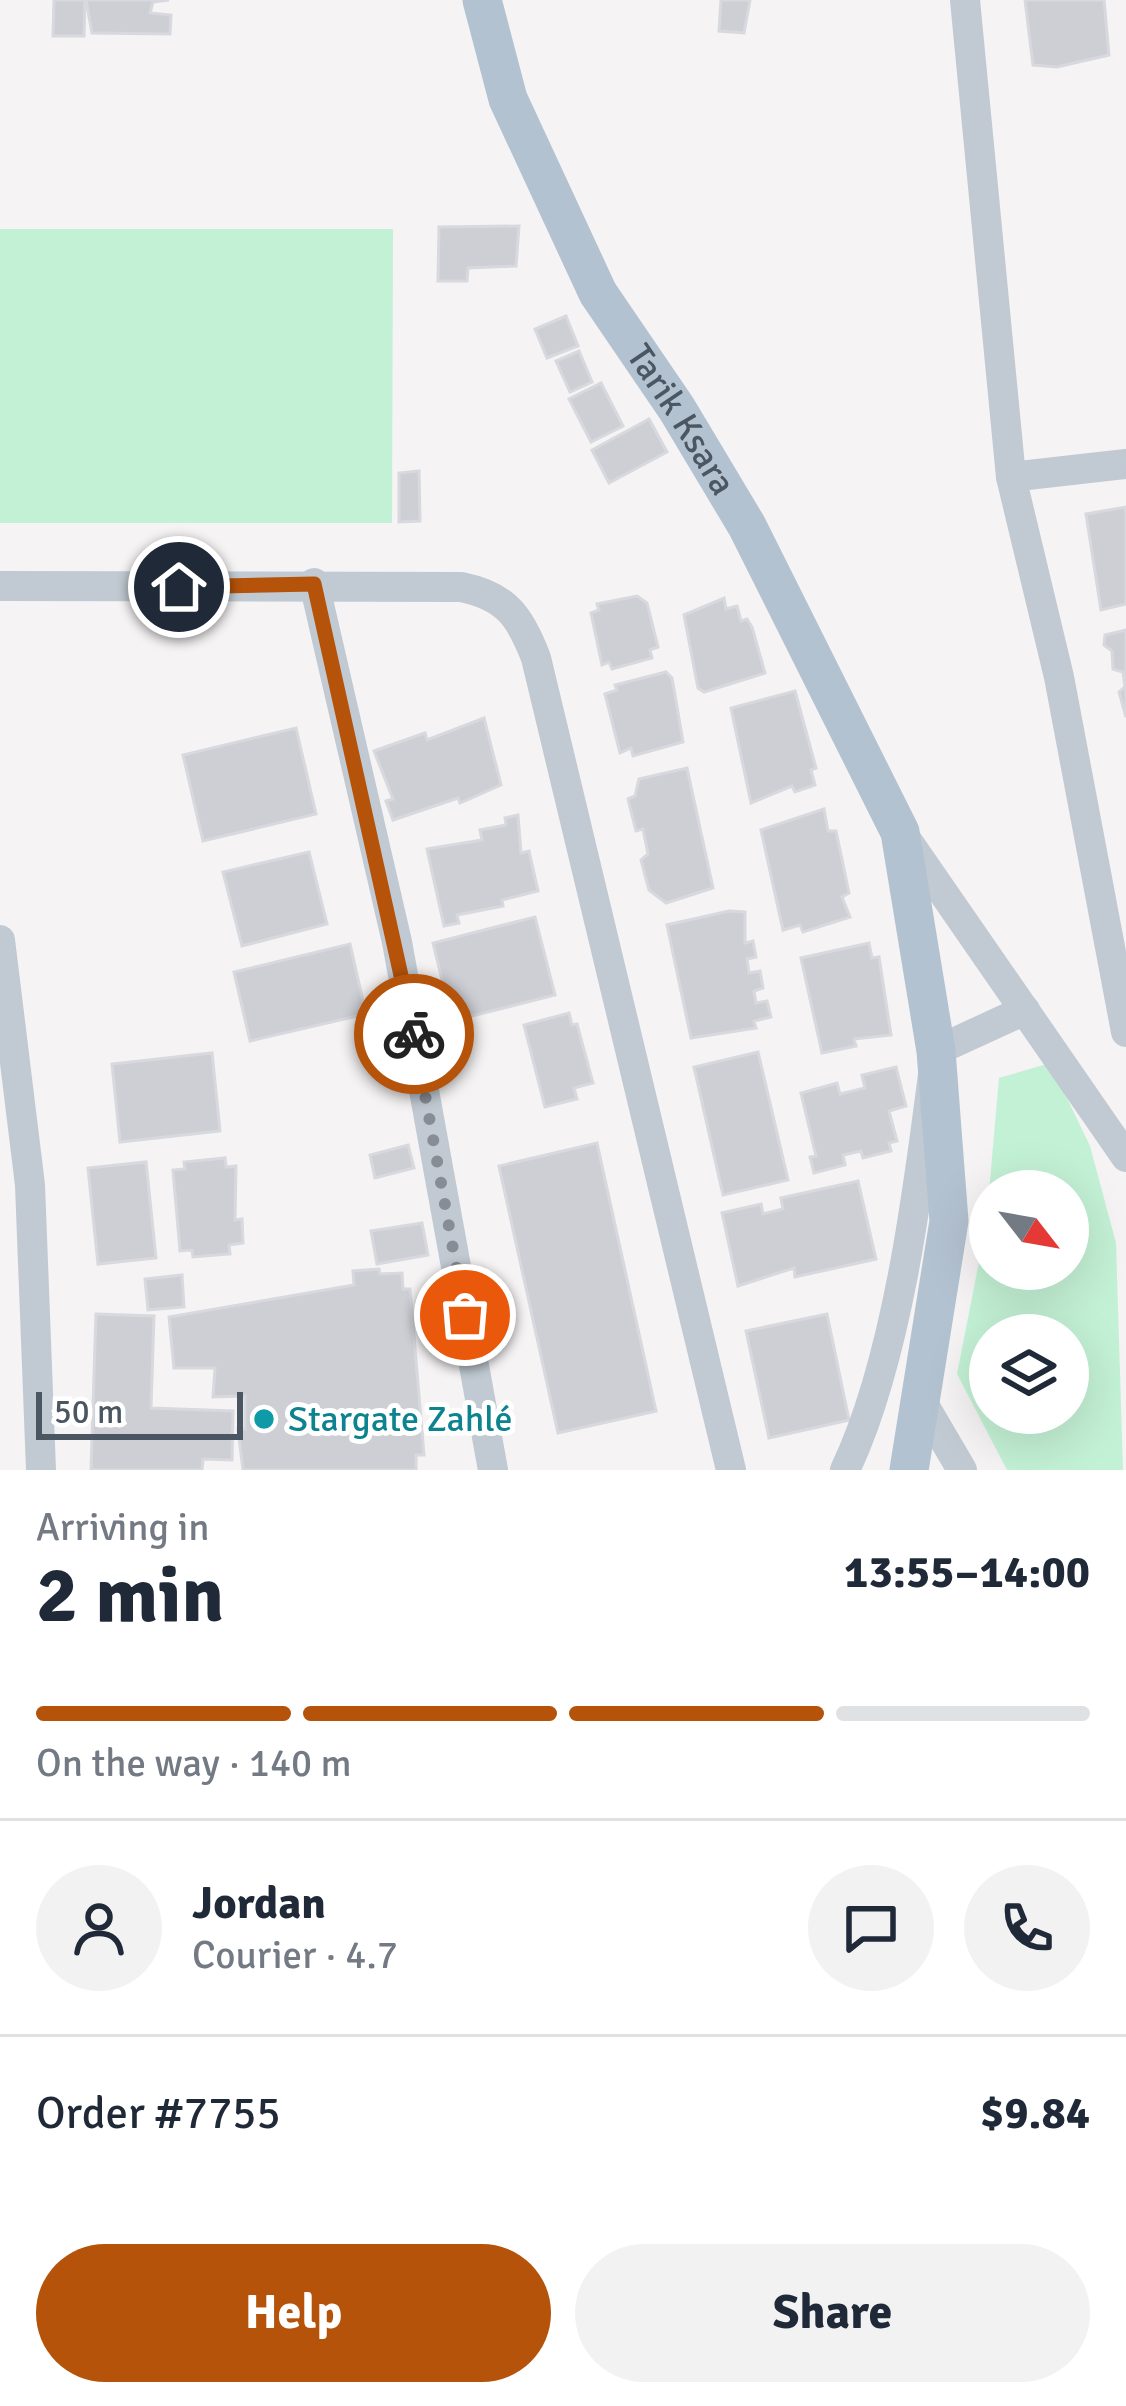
<!DOCTYPE html>
<meta charset="utf-8">
<style>
:root{--surface:#fff;--page:#f2f2f3;--text:#1f2937;--muted:#747a83;--line:#e0e1e3;--accent:#b45309}
body{margin:0;font-family:Signika,sans-serif;background:var(--page);color:var(--text);height:100vh;display:flex;flex-direction:column;font-size:45px;white-space:nowrap}
*{box-sizing:border-box;margin:0}
p{font-size:39px;color:var(--muted)}
.icon{flex:none;width:66px;height:66px;fill:none;stroke:currentColor;stroke-width:2;stroke-linecap:round;stroke-linejoin:round}
.map{position:relative;height:1470px;overflow:hidden}
.drawer{display:flex;flex-direction:column;background:var(--surface);flex:1}
.drawer>*{flex:none}
.needle{width:78px;rotate:121deg}
.controls{position:absolute;left:969px;top:1170px;display:grid;gap:24px}
.controls a{display:grid;place-items:center;width:120px;height:120px;border-radius:50%;background:var(--surface);box-shadow:0 12px 48px #0002;font-size:60px}
.scale{position:absolute;left:36px;bottom:30px;width:207px;box-sizing:border-box;padding-left:12px;border:6px solid #4a5661;border-top:0;font-size:33px;line-height:42px;white-space:nowrap;color:#4a5661;-webkit-text-stroke:9px #fff;paint-order:stroke}
.pin{position:absolute;display:grid;place-items:center;width:102px;height:102px;color:#fff;margin:-51px;border:6px solid #fff;border-radius:50%;box-shadow:0 3px 12px #0007}
.courier{position:absolute;display:grid;place-items:center;width:120px;height:120px;margin:-60px;border:9px solid #b45309;border-radius:50%;background:#fff;color:#222;box-shadow:0 3px 15px #0007}
.summary em{font-style:normal;font-weight:700}
.summary div{display:flex;flex-direction:column-reverse}
.summary{display:flex;align-items:center;justify-content:space-between;height:204px;padding:0 36px}
h1{font-size:78px;font-weight:700;line-height:90px}
.bar{display:grid;grid-template-columns:repeat(4,1fr);gap:18px 12px;align-content:center;height:144px;padding:0 36px}
.bar i{height:15px;border-radius:9px;background:var(--line)}
.bar .current{background:var(--accent)}
.bar p{grid-column:span 4}
.line{display:flex;align-items:center;gap:30px;padding:0 36px;border-top:3px solid var(--line)}
.line div{flex:1}
.round{display:grid;place-items:center;flex:none;width:126px;height:126px;border-radius:63px;background:var(--page)}
.primary-button{display:flex;gap:24px;margin-top:auto;padding:24px 36px}
.primary-button a{flex:1;height:138px;border-radius:72px;background:var(--accent);color:#fff;font-size:48px;font-weight:700;line-height:138px;text-align:center}
.primary-button a+a{background:var(--page);color:var(--text)}
.map>svg:first-child{display:block}
.green{fill:#c3f1d5;fill-rule:evenodd}
.building{fill:#cdcfd5;stroke:#d7d9de;stroke-width:3}
.lines{fill:none;stroke-linecap:round;stroke-linejoin:round}
.minor{stroke:#c1cad2;stroke-width:30}
.major{stroke:#b3c2d1;stroke-width:39}
.done{stroke:#868d94;stroke-width:12;stroke-dasharray:0 21.6}
.route{stroke:#b45309;stroke-width:15}
.culture-dot{fill:#0f9aa8;stroke:#fff;stroke-width:4.5}
.labels{text-anchor:middle;dominant-baseline:central;stroke-width:10;stroke-linejoin:round;paint-order:stroke}
.street-label{font-size:36px;fill:#4a5661;stroke:#fff}
.culture-label{font-size:36px;fill:#0d838f;stroke:#fff;text-anchor:start}
</style>
<div class="map">
<svg width="1126" height="1470" viewBox="0 0 1126 1470">
<rect width="100%" height="100%" fill="#f5f3f3"/>
<!-- green -->
<g class="green">
<polygon points="0,229 393,229 392,523 0,523"/>
<path d="M1050,1063L1090,1146L1116,1243L1123,1470H1007L957,1374L986,1226L999,1078ZM990,1191H1068V1269H990ZM990,1335H1068V1413H990Z"/>
</g>
<!-- building -->
<g class="building">
<polygon points="54,0 85,0 84,36 53,36"/>
<polygon points="169,0 153,2 150,13 171,15 170,34 92,33 86,0"/>
<polygon points="721,0 750,0 744,33 719,31"/>
<polygon points="1025,0 1104,0 1109,55 1057,67 1033,65"/>
<polygon points="519,226 516,266 468,268 467,281 438,281 439,227"/>
<polygon points="566,316 578,346 547,358 535,329"/>
<polygon points="579,351 592,382 570,392 556,361"/>
<polygon points="601,383 623,426 591,442 569,399"/>
<polygon points="649,419 667,452 609,483 592,450"/>
<polygon points="419,471 420,521 399,522 399,473"/>
<polygon points="1126,507 1126,604 1101,610 1086,514"/>
<polygon points="637,596 647,603 658,647 650,650 652,658 612,669 609,662 602,665 591,613 599,610 597,604"/>
<polygon points="724,598 726,609 737,606 741,621 747,619 752,627 765,673 704,692 698,688 684,615"/>
<polygon points="1126,630 1126,717 1119,692 1125,687 1123,672 1113,669 1112,651 1104,645 1105,635"/>
<polygon points="666,672 672,678 683,742 633,756 631,748 620,753 605,694 617,690 615,685"/>
<polygon points="795,691 816,768 811,770 815,785 795,792 792,786 751,803 731,708"/>
<polygon points="484,718 501,785 460,803 458,798 393,820 386,801 393,799 374,751 425,733 427,740"/>
<polygon points="296,728 316,814 203,841 183,755"/>
<polygon points="687,768 713,888 666,903 649,890 641,860 648,854 643,829 636,831 628,799 635,796 639,779"/>
<polygon points="824,809 828,831 836,831 849,893 842,897 850,917 803,932 800,925 783,930 761,830"/>
<polygon points="518,815 521,853 529,851 538,891 502,900 503,906 457,915 459,923 444,926 427,849 482,840 480,830 506,825 505,818"/>
<polygon points="309,852 327,924 242,946 223,872"/>
<polygon points="729,911 745,912 745,943 753,941 756,957 747,959 749,973 760,971 763,988 754,991 756,1003 767,1001 771,1017 754,1021 756,1028 691,1038 667,925"/>
<polygon points="535,917 555,995 452,1021 433,943"/>
<polygon points="869,943 872,958 879,957 891,1035 854,1039 856,1046 822,1053 801,958"/>
<polygon points="350,944 366,1014 250,1041 234,972"/>
<polygon points="569,1013 572,1025 577,1024 593,1083 574,1088 577,1099 545,1107 524,1025"/>
<polygon points="758,1052 788,1180 723,1195 694,1067"/>
<polygon points="212,1053 220,1131 120,1142 112,1064"/>
<polygon points="896,1067 906,1106 889,1111 897,1141 889,1143 891,1151 863,1158 861,1151 843,1155 845,1165 814,1173 810,1157 816,1156 801,1093 837,1083 840,1094 865,1088 862,1075"/>
<polygon points="597,1143 656,1411 558,1433 499,1166"/>
<polygon points="408,1145 414,1168 375,1178 370,1155"/>
<polygon points="225,1158 226,1167 236,1166 235,1220 242,1219 243,1243 229,1245 230,1254 193,1257 192,1250 180,1251 173,1170 185,1169 184,1162"/>
<polygon points="146,1162 156,1258 98,1264 88,1168"/>
<polygon points="858,1181 876,1259 795,1277 794,1268 738,1286 722,1213 761,1204 763,1214 783,1209 781,1198"/>
<polygon points="422,1223 428,1255 377,1264 371,1231"/>
<polygon points="379,1269 380,1274 402,1273 403,1289 410,1289 424,1455 416,1455 416,1470 243,1470 238,1429 245,1429 245,1396 213,1397 215,1368 174,1368 169,1317 354,1285 353,1271"/>
<polygon points="182,1275 184,1307 148,1310 145,1279"/>
<polygon points="96,1314 154,1316 151,1408 233,1411 232,1460 203,1459 202,1470 91,1470"/>
<polygon points="827,1314 849,1420 769,1438 746,1331"/>
</g>
<g class="lines">
<!-- minor -->
<g class="minor">
<polyline points="965,0 1011,477 1059,677 1126,1032"/>
<polyline points="1011,477 1126,464"/>
<polyline points="314,583 397,942 493,1470"/>
<path d="M0,586L461,587C506,596 520,616 536,658L731,1470"/>
<polyline points="904,836 1126,1157"/>
<polyline points="0,940 30,1185 41,1470"/>
<polyline points="921,1400 962,1470"/>
<path d="M845,1470C899,1357 920,1177 936,1051L1025,1010"/>
</g>
<!-- major -->
<path class="major" id="s1" d="M482,0L508,99L598,293L677,409L747,526L900,832L936,1051L949,1221L909,1470"/>
</g>
<g class="lines">
<!-- done -->
<polyline class="done" points="414,1034 465,1315"/>
<!-- route -->
<polyline class="route" points="179,587 314,584 414,1034"/>
</g>
<!-- markers -->
<circle class="culture-dot" cx="264" cy="1419" r="12"/>
<g class="labels">
<!-- street labels -->
<g class="street-label">
<text stroke="none"><textPath href="#s1" startOffset="468">Tarik Ksara</textPath></text>
</g>
<!-- culture labels -->
<g class="culture-label">
<text x="288" y="1419">Stargate Zahlé</text>
</g>
</g>
</svg>
<div class="controls">
<a><svg class="needle" viewBox="-14 -14 28 28"><path d="M0-13l5 13h-10z" fill="#e53935"/><path d="M0 13l5-13h-10z" fill="#747a83"/></svg></a>
<a><svg class="icon" aria-label="layers" viewBox="0 0 24 24"><path d="M12 4l9 5-9 5-9-5zM3 14l9 5 9-5"/></svg></a>
</div>
<div class="scale">50 m</div>
<div class="pin" style="left:465px;top:1315px;background:#ea580c"><svg class="icon" aria-label="bag" viewBox="0 0 24 24"><path d="M5 8h14l-1 12H6zM9 8a3 3 0 0 1 6 0"/></svg></div>
<div class="pin" style="left:179px;top:587px;background:#1f2937"><svg class="icon" aria-label="home" viewBox="0 0 24 24"><path d="M3 11l9-7 9 7M6 9v11h12V9"/></svg></div>
<div class="courier" style="left:414px;top:1034px"><svg class="icon" aria-label="bike" viewBox="0 0 24 24"><circle cx="6" cy="16" r="4"/><circle cx="18" cy="16" r="4"/><path d="M6 16l4-8h5l3 8M10 8l3 8H6M13 5h3"/></svg></div>
</div>
<section class="drawer">
<div class="summary"><div><h1>2 min</h1><p>Arriving in</p></div><em>13:55–14:00</em></div>
<div class="bar"><i class="current"></i><i class="current"></i><i class="current"></i><i></i><p>On the way · 140 m</p></div>
<div class="line" style="height:216px"><a class="round"><svg class="icon" aria-label="person" viewBox="0 0 24 24"><circle cx="12" cy="8" r="4"/><path d="M4 21q1-7 8-7t8 7"/></svg></a><div><b>Jordan</b><p>Courier · 4.7</p></div><a class="round"><svg class="icon" aria-label="chat" viewBox="0 0 24 24"><path d="M4 5h16v11H9l-5 4z"/></svg></a><a class="round"><svg class="icon" aria-label="phone" viewBox="0 0 24 24"><path d="M5 4h4l2 5-3 2q2 4 5 5l2-3 5 2v4C11 20 4 13 5 4z"/></svg></a></div>
<div class="line" style="height:156px"><div>Order #7755</div><b>$9.84</b></div>
<div class="primary-button"><a>Help</a><a>Share</a></div>
</section>
